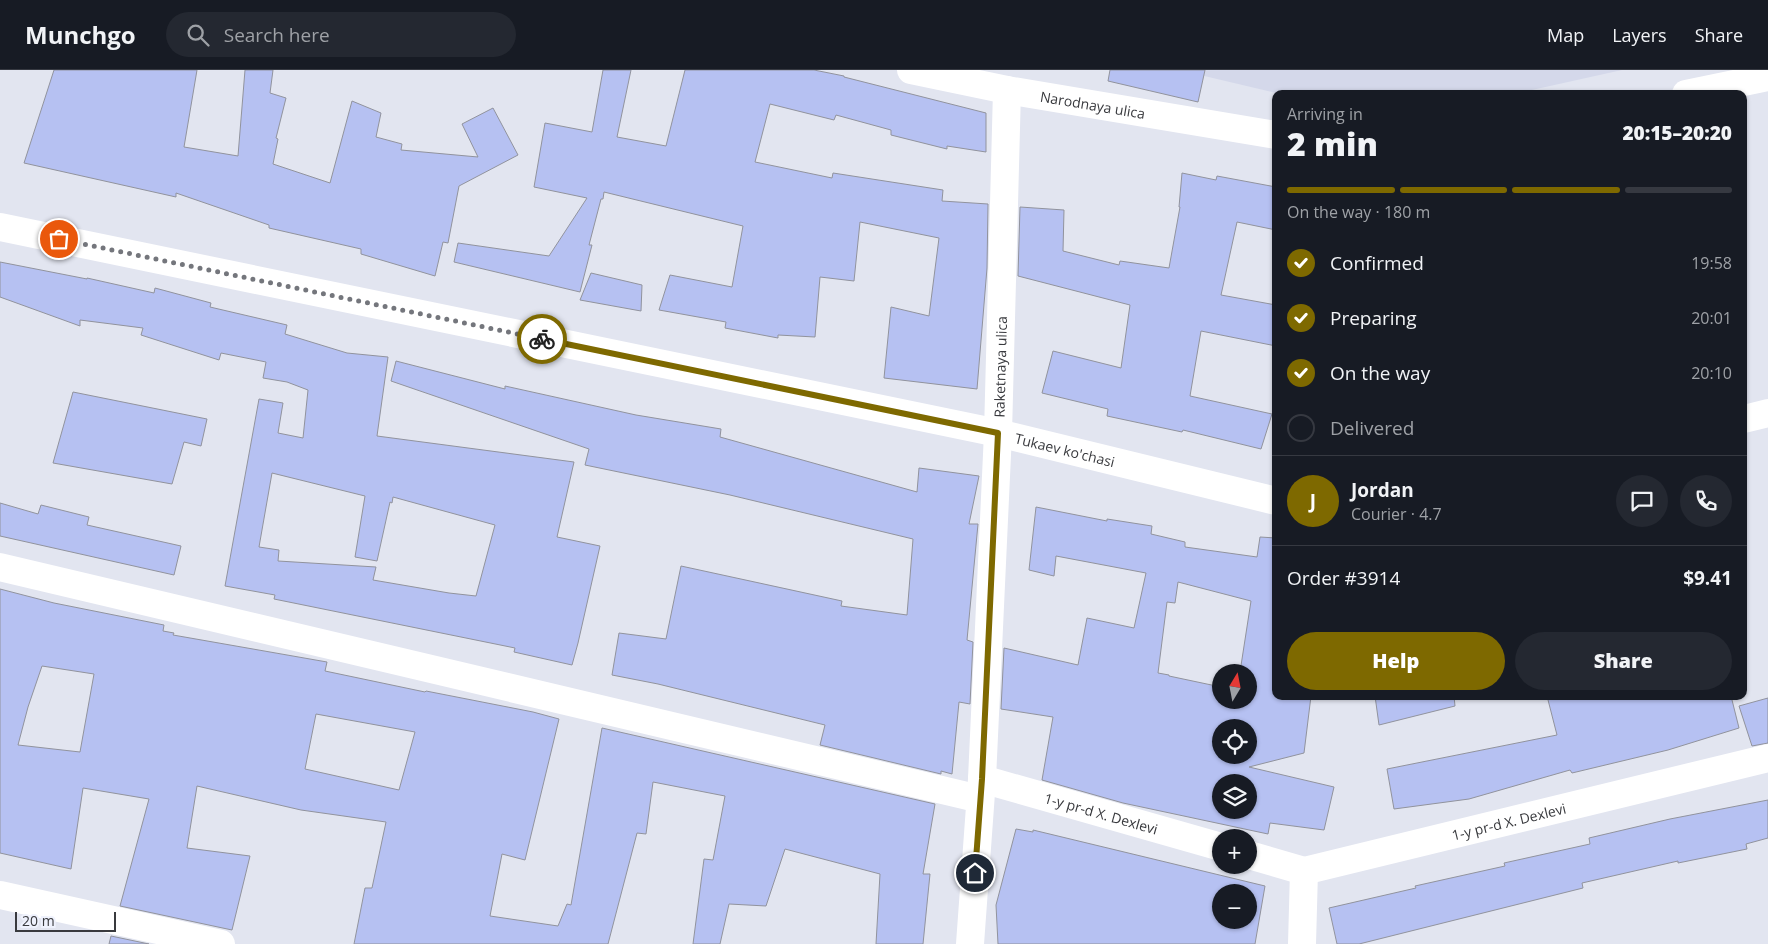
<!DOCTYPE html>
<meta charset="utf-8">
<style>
:root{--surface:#171b24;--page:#242831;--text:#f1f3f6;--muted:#9ea1a6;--line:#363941;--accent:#7e6900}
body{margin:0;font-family:"Open Sans",sans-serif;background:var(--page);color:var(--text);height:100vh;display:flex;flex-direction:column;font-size:19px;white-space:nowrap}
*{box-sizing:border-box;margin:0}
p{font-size:16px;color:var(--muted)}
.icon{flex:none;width:28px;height:28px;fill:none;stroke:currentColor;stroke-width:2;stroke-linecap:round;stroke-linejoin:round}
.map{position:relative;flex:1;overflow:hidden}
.side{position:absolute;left:1272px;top:20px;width:475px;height:610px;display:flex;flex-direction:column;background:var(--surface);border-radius:10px;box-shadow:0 1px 4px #0004}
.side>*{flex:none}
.needle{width:32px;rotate:10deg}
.fabs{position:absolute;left:1212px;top:594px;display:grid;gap:10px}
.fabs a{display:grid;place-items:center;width:45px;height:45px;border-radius:50%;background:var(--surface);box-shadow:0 1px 4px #0004;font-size:25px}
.scale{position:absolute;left:15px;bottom:12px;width:101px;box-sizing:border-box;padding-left:5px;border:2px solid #393a3e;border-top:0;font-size:14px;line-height:18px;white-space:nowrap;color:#393a3e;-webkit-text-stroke:4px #eff2fd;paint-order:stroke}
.pin{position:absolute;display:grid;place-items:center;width:42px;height:42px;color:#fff;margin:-21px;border:2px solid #fff;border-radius:50%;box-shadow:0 1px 5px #0007}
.courier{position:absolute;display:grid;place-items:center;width:50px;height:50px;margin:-25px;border:4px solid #7e6900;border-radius:50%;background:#fff;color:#222;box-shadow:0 1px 6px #0007}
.overview em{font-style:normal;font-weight:800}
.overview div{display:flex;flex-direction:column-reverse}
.overview{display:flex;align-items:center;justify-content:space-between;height:85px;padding:0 15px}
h1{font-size:32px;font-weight:800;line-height:38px}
.bar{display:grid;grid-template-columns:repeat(4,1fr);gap:8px 5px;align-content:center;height:60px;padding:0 15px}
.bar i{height:6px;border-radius:4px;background:var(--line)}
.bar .selected{background:var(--accent)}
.bar p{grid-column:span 4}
.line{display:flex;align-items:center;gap:12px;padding:0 15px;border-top:1px solid var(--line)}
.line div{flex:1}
.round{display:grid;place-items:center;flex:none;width:52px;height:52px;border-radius:26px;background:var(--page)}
ol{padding:0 15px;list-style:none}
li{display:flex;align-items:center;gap:15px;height:55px}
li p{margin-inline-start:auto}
li .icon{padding:5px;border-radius:50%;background:var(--accent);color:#fff;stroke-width:4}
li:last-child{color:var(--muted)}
li i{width:28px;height:28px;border:2px solid var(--line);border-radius:50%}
.cta{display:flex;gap:10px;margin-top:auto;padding:10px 15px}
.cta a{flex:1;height:58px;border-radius:30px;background:var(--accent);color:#fff;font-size:20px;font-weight:800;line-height:58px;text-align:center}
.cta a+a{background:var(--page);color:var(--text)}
header{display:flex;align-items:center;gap:30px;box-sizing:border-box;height:70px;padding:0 25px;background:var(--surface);border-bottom:1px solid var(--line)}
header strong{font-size:24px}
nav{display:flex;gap:28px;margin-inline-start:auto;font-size:18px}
.search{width:350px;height:45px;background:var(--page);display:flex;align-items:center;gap:12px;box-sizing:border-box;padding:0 18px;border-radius:28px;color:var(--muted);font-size:19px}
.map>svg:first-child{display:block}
.built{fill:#d4d8ea}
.building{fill:#b6c1f2;stroke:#91939d;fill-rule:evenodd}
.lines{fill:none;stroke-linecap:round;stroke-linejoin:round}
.minor{stroke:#fff;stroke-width:28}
.done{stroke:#74767c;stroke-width:5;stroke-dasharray:0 9}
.route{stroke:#7e6900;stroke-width:6}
.labels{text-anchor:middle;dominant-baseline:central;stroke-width:4;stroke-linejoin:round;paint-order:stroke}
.street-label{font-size:14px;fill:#393a3e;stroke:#eff2fd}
</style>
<header>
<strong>Munchgo</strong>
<div class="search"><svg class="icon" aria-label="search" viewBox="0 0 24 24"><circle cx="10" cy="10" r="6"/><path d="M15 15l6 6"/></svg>Search here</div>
<nav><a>Map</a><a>Layers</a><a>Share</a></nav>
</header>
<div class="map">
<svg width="1768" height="874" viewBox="0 0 1768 874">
<rect width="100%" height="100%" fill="#e2e5f0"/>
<!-- built -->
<polygon class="built" points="1179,0 1622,0 1514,24 1280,24"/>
<!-- building -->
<g class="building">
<polygon points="54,0 197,0 184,77 238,86 245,0 273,0 270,23 286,28 276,68 278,69 273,94 330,113 352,31 381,43 376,67 402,74 401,80 478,87 462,54 493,38 518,85 459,116 448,173 443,172 435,206 361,184 361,179 269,158 269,155 176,123 176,127 24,93"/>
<polygon points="603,0 631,0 617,67 666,76 685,0 814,0 844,6 844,7 986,43 986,82 947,76 947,79 891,65 891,60 836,45 834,50 770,34 755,92 832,108 833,103 943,120 942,131 988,134 987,198 977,319 884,308 891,237 929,246 939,168 860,152 854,211 820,207 815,267 778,265 778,268 725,258 726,252 659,240 670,205 732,217 743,156 604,122 603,129 601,129 589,175 592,175 580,222 454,192 458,173 549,186 587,128 534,117 545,53 592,62"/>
<polygon points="1110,0 1205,0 1198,32 1108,11"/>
<polygon points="1182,103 1216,110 1217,106 1276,117 1276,160 1237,152 1221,225 1276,235 1276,276 1201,261 1190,326 1272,344 1261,379 1183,360 1182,362 1107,346 1108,339 1042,323 1053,281 1121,298 1130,235 1018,206 1020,137 1064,140 1063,181 1119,195 1120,191 1169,198 1180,137 1179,137"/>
<path d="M0,192L87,209V208L154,223L155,218L211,233L210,237L287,255L285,264L347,283L388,287L377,366L574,392L557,467L600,476L578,573L572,595L514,582L515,578L274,529L275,525L225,516L259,329L283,333L278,363L303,368L308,320L287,312L263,308L266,292L221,283L219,290L141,265L143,258L80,250V256L0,227ZM272,403L365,426L355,487L377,491L390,432L392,433L393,427L495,455L476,526L449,523L373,510L376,497L278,491L279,480L259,477Z"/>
<polygon points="591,203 642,215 641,241 580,230"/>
<polygon points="396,291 505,319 505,316 636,345 721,359 720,367 917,422 919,398 979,406 969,454 978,454 967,570 973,572 970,634 959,632 952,704 941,701 941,704 820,675 825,655 658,614 612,605 619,563 666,569 681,496 842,531 841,536 907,545 913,469 730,425 585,395 589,379 391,311"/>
<polygon points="73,322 207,349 201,376 184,372 172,414 53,393"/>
<polygon points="0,433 38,444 41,435 89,447 87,455 181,476 174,505 0,466"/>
<path d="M1036,437L1107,451V449L1152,456L1151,464L1185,472V477L1257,487L1260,467L1276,468V626H1311L1304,683L1249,697L1334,717L1324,760L1270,753L1268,764L1123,733L1042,710L1053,647L1001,639L1004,578L1078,595L1087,548L1134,558L1146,503L1056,486L1054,506L1029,500ZM1178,512L1251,531L1240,602H1249V630H1221V617L1169,606V605L1158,603L1167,532L1175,533ZM1221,658H1249V685H1221ZM1221,712H1249V740H1221Z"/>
<path d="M0,519L54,533L164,555L163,561L174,563L173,565L327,592L325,601L425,622L426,621L533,642L559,649L525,790L502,784L490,846L558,856L567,834L571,835L602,658L935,734L923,804H930L923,874H876L880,804L785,779L766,836L729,834L720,874H693L704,789L713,790L725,726L653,712L646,764L637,763L608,874H354L365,818H372L386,752L301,740L197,716L187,778L250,786L232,860L120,836L149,729L83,718L71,799L0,783ZM42,596L94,604L80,682L18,675L28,637ZM316,644L415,662L399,720L305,699Z"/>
<polygon points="1375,626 1454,626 1455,636 1379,655"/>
<polygon points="1547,626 1731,626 1739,658 1668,680 1572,703 1570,700 1469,729 1394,739 1387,699 1557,665"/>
<polygon points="1768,628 1768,673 1752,676 1739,636"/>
<polygon points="1768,730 1768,768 1746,774 1747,779 1678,793 1678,791 1582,813 1583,818 1359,874 1337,874 1329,838 1416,818 1415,816 1505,796 1504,793 1590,774 1589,768 1670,749"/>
<path d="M1016,759L1033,762V760L1265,816L1255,874H998L996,835ZM1221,822H1249V850H1221Z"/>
<polygon points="111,866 149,874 109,874"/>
</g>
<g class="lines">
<!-- minor -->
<g class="minor">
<path id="s1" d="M911,0L1007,20L1276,65"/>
<polyline points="1686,24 1768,7"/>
<path id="s2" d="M0,157L998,363L1276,431"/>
<polyline points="1744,349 1768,343"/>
<polyline points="0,497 980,729"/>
<path id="s3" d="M982,709L1221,777"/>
<path id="s4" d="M1249,785L1304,801L1768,688"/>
<polyline points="0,825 221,874"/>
<path id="s5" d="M970,874L982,709L998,363L1007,20"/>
<polyline points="1302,874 1304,801"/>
</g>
</g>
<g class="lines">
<!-- done -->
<polyline class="done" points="59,169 542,269"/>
<!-- route -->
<polyline class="route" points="542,269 998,363 982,709 975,803"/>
</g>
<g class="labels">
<!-- street labels -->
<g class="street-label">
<text stroke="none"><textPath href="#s1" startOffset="185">Narodnaya ulica</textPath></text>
<text stroke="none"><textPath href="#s5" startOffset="578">Raketnaya ulica</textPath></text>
<text stroke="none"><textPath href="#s2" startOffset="1088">Tukaev ko'chasi</textPath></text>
<text stroke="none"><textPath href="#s3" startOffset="124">1-y pr-d X. Dexlevi</textPath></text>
<text stroke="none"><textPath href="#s4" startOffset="268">1-y pr-d X. Dexlevi</textPath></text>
</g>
</g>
</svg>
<div class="fabs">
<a><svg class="needle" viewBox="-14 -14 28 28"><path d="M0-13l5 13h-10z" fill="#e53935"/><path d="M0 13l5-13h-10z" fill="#9ea1a6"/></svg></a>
<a><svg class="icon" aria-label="locate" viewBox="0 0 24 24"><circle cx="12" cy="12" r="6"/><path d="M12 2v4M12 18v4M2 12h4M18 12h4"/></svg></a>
<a><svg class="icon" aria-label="layers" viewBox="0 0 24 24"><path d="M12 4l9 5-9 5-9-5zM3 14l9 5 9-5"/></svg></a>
<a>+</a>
<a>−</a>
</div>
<div class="scale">20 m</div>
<div class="pin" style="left:59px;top:169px;background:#ea580c"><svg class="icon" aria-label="bag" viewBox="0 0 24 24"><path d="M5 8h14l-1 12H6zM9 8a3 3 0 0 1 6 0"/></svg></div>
<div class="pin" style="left:975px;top:803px;background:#1f2937"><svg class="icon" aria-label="home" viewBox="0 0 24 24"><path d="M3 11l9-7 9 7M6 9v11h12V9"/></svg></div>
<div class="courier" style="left:542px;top:269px"><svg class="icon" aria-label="bike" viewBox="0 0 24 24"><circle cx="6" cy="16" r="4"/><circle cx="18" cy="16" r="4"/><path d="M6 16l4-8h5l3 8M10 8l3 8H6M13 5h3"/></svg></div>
<section class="side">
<div class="overview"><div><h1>2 min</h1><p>Arriving in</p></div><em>20:15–20:20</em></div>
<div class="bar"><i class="selected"></i><i class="selected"></i><i class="selected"></i><i></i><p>On the way · 180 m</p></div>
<ol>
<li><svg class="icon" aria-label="check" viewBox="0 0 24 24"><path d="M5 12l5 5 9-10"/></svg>Confirmed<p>19:58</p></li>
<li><svg class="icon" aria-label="check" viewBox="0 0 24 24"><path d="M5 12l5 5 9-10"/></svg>Preparing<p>20:01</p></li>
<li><svg class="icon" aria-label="check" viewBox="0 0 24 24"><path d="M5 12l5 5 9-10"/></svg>On the way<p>20:10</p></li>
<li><i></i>Delivered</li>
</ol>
<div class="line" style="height:90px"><b class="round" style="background:var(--accent);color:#fff">J</b><div><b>Jordan</b><p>Courier · 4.7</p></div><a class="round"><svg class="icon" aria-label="chat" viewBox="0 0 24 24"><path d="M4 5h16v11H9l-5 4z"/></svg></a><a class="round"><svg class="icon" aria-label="phone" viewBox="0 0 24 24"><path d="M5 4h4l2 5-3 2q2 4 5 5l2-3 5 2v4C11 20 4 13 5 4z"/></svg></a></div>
<div class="line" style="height:65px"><div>Order #3914</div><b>$9.41</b></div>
<div class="cta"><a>Help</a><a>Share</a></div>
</section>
</div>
